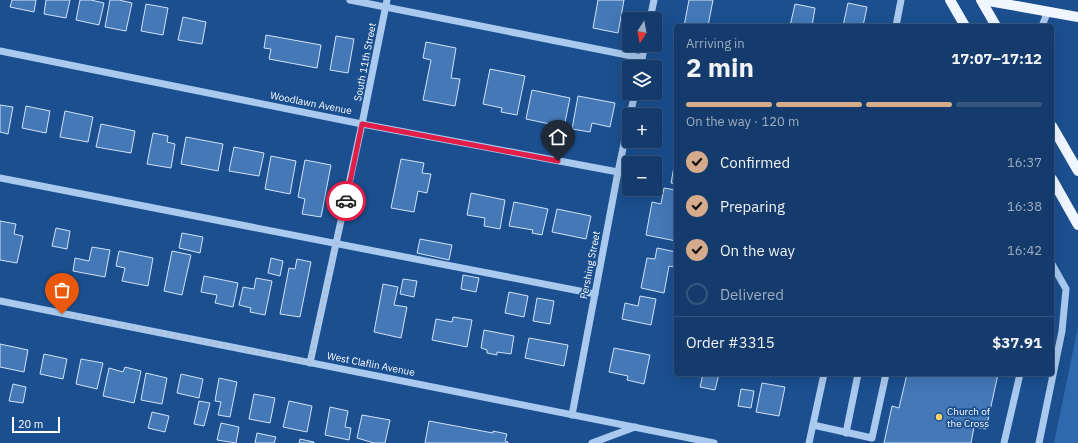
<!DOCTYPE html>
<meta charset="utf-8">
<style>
:root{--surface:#143b6b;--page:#214673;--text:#f1f3f6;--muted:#9dadc1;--line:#33557e;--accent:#d6ab8b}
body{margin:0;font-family:"IBM Plex Sans",sans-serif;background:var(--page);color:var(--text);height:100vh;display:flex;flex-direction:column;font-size:15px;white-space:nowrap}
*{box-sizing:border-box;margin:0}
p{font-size:13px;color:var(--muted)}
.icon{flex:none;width:22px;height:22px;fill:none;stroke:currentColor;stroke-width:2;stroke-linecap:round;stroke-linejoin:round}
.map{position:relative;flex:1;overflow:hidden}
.side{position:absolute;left:674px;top:24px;width:380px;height:352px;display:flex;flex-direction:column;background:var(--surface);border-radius:4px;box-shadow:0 4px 16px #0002,0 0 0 1px var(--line)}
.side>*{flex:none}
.needle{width:26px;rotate:191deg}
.buttons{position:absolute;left:622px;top:12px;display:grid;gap:8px}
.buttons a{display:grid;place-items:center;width:40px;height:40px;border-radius:4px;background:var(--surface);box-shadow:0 4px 16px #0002,0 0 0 1px var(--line);font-size:20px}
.scale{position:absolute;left:12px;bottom:10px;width:48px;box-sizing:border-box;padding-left:4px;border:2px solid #fff;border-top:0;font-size:11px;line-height:14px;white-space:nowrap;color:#fff;-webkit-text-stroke:3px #1b4f8f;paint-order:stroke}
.pin{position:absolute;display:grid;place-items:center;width:34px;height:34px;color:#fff;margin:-41px -17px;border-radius:50% 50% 50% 0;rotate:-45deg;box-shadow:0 0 4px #0007}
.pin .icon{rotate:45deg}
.courier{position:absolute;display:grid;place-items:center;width:40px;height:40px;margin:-20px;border:3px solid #e11d48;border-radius:50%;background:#fff;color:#222;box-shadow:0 1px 5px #0007}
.head em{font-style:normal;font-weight:700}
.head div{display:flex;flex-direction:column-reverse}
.head{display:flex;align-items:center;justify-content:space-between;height:68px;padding:0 12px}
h1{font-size:26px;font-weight:700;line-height:30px}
.bar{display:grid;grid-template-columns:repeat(4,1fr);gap:6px 4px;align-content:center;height:48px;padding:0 12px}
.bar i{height:5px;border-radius:3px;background:var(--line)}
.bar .active{background:var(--accent)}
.bar p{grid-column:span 4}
.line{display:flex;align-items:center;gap:10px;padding:0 12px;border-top:1px solid var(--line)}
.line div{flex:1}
ol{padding:0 12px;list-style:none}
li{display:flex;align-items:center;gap:12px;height:44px}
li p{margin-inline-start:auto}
li .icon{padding:4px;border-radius:50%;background:var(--accent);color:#111;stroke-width:4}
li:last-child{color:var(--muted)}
li i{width:22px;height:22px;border:2px solid var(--line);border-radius:50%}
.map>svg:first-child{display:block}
.green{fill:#2e69ad}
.building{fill:#4478b7;stroke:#cfe3fa}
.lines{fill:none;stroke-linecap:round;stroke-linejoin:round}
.minor{stroke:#a9c9ee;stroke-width:7}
.major{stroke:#f0f6ff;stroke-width:10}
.done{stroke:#afc1d8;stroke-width:4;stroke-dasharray:0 7.2}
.route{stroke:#e11d48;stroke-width:5}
.poi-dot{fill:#ffd166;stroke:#1b4f8f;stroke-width:1.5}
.labels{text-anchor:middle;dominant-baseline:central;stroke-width:3.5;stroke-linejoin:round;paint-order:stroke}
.street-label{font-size:10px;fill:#fff;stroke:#1b4f8f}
.poi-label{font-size:10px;fill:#fff;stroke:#1b4f8f;text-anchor:start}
</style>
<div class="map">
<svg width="1078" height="443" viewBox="0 0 1078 443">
<rect width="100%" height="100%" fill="#1b4f8f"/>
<!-- green -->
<polygon class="green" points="1078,327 1078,443 1054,443"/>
<!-- building -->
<g class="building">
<polygon points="12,0 36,0 34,12 10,7"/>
<polygon points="46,0 70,0 66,18 44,14"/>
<polygon points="80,0 91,0 104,3 99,25 76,20"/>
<polygon points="110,0 119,0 132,3 126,31 105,27"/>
<polygon points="598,0 624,0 618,33 593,28"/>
<polygon points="689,0 713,0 708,26 684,26"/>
<polygon points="848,3 867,7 863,26 843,26"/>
<polygon points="146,4 168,8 163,35 141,31"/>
<polygon points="795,4 815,8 812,26 790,26"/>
<polygon points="183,17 206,22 202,44 178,40"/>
<polygon points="266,35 321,45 317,68 269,59 271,49 264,48"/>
<polygon points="336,36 354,39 348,73 330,70"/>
<polygon points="426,42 456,48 451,78 460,79 455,106 423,100 431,60 423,58"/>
<polygon points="490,69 525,76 517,115 501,112 502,108 483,104"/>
<polygon points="532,90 570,98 564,127 526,119"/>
<polygon points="578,96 615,103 610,127 592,123 590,132 572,129"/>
<polygon points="0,105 13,107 8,134 0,132"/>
<polygon points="26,106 50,111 46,133 22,128"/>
<polygon points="65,111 93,117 88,142 60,137"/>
<polygon points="101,124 135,131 131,153 96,147"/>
<polygon points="153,133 168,136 167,142 175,144 171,168 147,164"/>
<polygon points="186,137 223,144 218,171 181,164"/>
<polygon points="234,147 264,153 259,176 229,171"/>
<polygon points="676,155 676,184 671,183"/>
<polygon points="271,156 296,161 290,194 265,189"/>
<polygon points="401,159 424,163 422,173 431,174 427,193 418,191 414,212 391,208"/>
<polygon points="305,160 331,165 321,217 302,214 305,199 298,197"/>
<polygon points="664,188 676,190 676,241 646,235 652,202 661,204"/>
<polygon points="471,193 505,200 500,229 484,226 485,218 467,215"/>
<polygon points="514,202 548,209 542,235 532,233 533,230 509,226"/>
<polygon points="557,209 591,216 586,239 552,232"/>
<polygon points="0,221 16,224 14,234 23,236 17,263 0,260"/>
<polygon points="56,228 70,231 67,249 52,246"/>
<polygon points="182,233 203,237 200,253 179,248"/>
<polygon points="420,239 452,245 449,260 417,253"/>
<polygon points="92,247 110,250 105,277 73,271 75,258 89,261"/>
<polygon points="657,248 676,252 674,267 669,266 664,293 641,288 647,258 655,259"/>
<polygon points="119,251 153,258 148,286 122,281 125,268 116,266"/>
<polygon points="172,251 191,255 182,295 164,291"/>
<polygon points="271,258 283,261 280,276 268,273"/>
<polygon points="297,259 311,262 300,317 280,314 289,268 295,269"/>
<polygon points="463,275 479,278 476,292 461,289"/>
<polygon points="204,276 238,283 233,307 215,303 217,295 201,292"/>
<polygon points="256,278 272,281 265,315 250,312 251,308 239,305 243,287 254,289"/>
<polygon points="403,279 417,281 414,297 400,294"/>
<polygon points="383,284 398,287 394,305 407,307 401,338 374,332"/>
<polygon points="509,292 528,296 524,317 505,313"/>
<polygon points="640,296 656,299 651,325 622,319 625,303 638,306"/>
<polygon points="537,298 554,301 550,324 533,321"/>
<polygon points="453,317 472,320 467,347 432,340 436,319 452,322"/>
<polygon points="484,330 514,336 511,354 497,352 497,355 487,353 487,350 481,348"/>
<polygon points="529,338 568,345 564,366 525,358"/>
<polygon points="0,344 28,350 24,372 0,367"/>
<polygon points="614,348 650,355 644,384 627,380 628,376 609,372"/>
<polygon points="44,354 67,359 63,379 40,374"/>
<polygon points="81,359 103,363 97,389 76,384"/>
<polygon points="125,367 141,371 134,403 103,396 109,368 123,372"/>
<polygon points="146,373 167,378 162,404 141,400"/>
<polygon points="181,374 203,379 199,398 177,393"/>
<polygon points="703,374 719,374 715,390 700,387"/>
<polygon points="907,374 998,374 986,429 974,427 971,443 884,443 892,406 899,408"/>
<polygon points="219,378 237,382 230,417 218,415 221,402 215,401"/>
<polygon points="762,383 785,387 779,416 756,412"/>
<polygon points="13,384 26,387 23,403 9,401"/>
<polygon points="741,389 754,391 751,408 738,406"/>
<polygon points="254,394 275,398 270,423 249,419"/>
<polygon points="199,401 210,403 204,426 194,424"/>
<polygon points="289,401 312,406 307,432 283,427"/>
<polygon points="330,407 348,411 345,427 351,428 349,440 325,435"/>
<polygon points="152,412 169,416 165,432 148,428"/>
<polygon points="362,415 390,420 385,443 374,443 357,438"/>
<polygon points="429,421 493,433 493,431 507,434 505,441 508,442 508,443 425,443"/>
<polygon points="221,423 239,427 236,443 217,440"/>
<polygon points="257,433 276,437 274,443 255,443"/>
<polygon points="300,439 314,442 314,443 299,443"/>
</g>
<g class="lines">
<!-- minor -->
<g class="minor">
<polyline points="350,0 642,58"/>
<polyline points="650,19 654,0"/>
<polyline points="896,26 901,0"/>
<polyline points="1042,26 1048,11"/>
<polyline points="0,51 362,124 618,172"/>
<polyline points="640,67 645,45"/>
<polyline points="630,115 635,93"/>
<polyline points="0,178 595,294"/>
<polyline points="0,301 714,443"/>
<polyline points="310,363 362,124 387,0"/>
<polyline points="572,415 618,172 629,120"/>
<polyline points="813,425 872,438 886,374"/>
<polyline points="846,433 858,374"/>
<polyline points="592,443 635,427"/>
<polyline points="809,443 824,374"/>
<polyline points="1004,443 1020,374"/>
<polyline points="1039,443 1062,331 1066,289 1052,264"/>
</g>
<!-- major -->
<g class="major">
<polyline points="950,0 965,26"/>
<polyline points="981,0 996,26"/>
<polyline points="983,0 1078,17"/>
<polyline points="1052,126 1078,171"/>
<polyline points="1052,179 1078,225"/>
</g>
</g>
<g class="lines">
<!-- done -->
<polyline class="done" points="62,314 310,362 346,201"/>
<!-- route -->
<polyline class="route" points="346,201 362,124 558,161"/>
</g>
<!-- markers -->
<circle class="poi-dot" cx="939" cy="417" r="4"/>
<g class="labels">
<!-- street labels -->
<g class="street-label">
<text transform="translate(365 62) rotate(-79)">South 11th Street</text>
<text transform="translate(311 103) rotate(11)">Woodlawn Avenue</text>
<text transform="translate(590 265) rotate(-79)">Pershing Street</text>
<text transform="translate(371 364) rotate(11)">West Claflin Avenue</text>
</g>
<!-- poi labels -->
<g class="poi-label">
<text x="947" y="411">Church of<tspan x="947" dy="12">the Cross</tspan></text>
</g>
</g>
</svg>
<div class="buttons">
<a><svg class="needle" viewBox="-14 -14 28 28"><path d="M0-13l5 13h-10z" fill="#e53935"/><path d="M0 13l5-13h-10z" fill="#9dadc1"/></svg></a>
<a><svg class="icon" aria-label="layers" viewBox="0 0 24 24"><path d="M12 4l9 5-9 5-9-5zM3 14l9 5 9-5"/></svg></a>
<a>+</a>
<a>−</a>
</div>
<div class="scale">20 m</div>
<div class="pin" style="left:62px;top:314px;background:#ea580c"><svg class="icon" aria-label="bag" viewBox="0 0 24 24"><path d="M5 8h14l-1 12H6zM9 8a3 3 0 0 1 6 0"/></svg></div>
<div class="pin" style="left:558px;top:161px;background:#1f2937"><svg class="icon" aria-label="home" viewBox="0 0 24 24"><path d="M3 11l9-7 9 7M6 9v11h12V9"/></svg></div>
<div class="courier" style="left:346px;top:201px"><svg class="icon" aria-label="car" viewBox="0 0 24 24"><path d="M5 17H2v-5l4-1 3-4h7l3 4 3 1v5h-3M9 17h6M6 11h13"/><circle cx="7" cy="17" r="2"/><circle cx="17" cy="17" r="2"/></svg></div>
<section class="side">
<div class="head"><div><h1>2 min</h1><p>Arriving in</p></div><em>17:07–17:12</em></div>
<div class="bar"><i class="active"></i><i class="active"></i><i class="active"></i><i></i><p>On the way · 120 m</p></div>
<ol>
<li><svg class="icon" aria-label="check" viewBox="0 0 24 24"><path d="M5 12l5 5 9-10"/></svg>Confirmed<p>16:37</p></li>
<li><svg class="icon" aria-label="check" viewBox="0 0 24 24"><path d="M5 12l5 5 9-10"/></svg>Preparing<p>16:38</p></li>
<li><svg class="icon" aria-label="check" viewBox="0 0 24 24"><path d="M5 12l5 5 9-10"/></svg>On the way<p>16:42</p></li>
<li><i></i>Delivered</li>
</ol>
<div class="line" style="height:52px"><div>Order #3315</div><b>$37.91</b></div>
</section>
</div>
